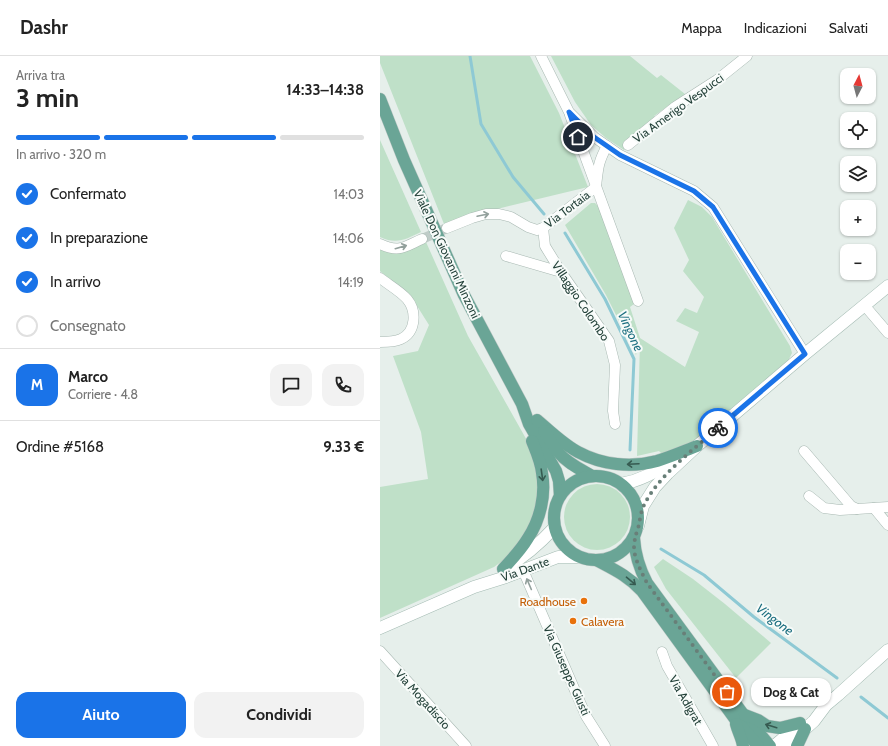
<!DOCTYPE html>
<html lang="it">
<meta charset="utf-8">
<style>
:root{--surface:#fff;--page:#f2f2f2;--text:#222;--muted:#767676;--line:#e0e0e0;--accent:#1a73e8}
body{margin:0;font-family:Cabin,sans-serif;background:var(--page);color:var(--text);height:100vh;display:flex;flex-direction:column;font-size:15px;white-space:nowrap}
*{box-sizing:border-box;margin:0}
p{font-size:13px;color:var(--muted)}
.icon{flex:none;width:22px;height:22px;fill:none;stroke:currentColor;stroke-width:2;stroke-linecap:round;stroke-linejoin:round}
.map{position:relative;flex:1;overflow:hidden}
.side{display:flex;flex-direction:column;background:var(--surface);width:380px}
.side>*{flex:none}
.needle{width:26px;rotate:6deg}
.fabs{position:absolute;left:460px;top:12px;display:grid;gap:8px}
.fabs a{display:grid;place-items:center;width:36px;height:36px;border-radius:8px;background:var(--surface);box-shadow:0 1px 3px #0004;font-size:20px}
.pin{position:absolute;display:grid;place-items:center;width:34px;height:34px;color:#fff;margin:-17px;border:2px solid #fff;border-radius:50%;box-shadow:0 1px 4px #0007}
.courier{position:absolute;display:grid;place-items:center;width:40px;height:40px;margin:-20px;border:3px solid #1a73e8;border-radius:50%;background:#fff;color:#222;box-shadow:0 1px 5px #0007}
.bubble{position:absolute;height:28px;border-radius:12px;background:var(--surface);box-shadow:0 1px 3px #0004;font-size:13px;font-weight:700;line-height:28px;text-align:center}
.summary em{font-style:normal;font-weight:700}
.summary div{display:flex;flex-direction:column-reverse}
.summary{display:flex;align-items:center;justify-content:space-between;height:68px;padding:0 16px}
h1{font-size:26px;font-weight:700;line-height:30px}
.bar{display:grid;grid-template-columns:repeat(4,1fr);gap:6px 4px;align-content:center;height:48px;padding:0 16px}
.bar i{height:5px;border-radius:3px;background:var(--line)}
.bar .active{background:var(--accent)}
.bar p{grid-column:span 4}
.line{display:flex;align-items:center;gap:10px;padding:0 16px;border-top:1px solid var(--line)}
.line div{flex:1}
.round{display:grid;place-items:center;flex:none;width:42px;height:42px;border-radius:12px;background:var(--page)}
ol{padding:0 16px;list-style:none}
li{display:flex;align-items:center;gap:12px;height:44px}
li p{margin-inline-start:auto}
li .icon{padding:4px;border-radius:50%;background:var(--accent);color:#fff;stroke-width:4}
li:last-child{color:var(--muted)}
li i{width:22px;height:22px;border:2px solid var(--line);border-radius:50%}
.button{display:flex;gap:8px;margin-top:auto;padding:8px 16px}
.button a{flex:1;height:46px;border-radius:12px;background:var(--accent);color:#fff;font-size:16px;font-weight:700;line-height:46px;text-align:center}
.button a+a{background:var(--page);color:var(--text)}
header{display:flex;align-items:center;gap:24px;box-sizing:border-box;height:56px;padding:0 20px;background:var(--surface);border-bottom:1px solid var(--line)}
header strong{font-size:19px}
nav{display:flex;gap:22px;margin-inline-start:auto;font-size:14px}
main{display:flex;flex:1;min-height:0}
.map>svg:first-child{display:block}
.green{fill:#bfe0c8}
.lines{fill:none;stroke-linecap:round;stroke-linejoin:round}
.stream{stroke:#8ec9d4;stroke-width:3}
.street-tunnel{stroke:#bfccc8;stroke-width:10;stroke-dasharray:10 5;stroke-linecap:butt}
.street-casing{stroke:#a8b8b2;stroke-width:11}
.secondary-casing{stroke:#a4bbb3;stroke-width:13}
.primary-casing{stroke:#c2cac8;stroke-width:13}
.street{stroke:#fff;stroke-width:10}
.secondary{stroke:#fff;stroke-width:12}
.primary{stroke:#6aa596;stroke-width:12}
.oneway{stroke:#92a09c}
.oneway2{stroke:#365b51}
.done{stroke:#687f78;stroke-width:4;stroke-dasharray:0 7.2}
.route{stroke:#1a73e8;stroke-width:5}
.food-dot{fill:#e8710a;stroke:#f7fbf9;stroke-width:1.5}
.labels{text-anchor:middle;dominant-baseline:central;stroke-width:4;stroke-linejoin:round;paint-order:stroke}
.street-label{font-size:12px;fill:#24423a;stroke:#f7fbf9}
.food-label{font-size:12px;fill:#c56008;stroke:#f7fbf9;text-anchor:end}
.water-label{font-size:13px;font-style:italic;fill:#1c6f80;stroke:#f7fbf9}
</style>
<header>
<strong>Dashr</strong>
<nav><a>Mappa</a><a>Indicazioni</a><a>Salvati</a></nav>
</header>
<main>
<section class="side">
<div class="summary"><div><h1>3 min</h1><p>Arriva tra</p></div><em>14:33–14:38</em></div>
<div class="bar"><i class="active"></i><i class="active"></i><i class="active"></i><i></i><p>In arrivo · 320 m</p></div>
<ol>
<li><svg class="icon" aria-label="check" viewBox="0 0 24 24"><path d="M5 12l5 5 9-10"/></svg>Confermato<p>14:03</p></li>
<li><svg class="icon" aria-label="check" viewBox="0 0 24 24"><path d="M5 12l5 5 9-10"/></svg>In preparazione<p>14:06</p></li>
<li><svg class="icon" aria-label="check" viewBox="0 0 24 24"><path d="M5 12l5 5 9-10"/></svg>In arrivo<p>14:19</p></li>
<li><i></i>Consegnato</li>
</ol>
<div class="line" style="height:72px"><b class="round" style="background:var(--accent);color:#fff">M</b><div><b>Marco</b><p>Corriere · 4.8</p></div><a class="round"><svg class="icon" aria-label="chat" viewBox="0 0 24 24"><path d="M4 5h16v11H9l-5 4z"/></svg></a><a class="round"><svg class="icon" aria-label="phone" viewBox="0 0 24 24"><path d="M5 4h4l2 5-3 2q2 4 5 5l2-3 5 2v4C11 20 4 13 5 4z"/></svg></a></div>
<div class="line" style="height:52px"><div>Ordine #5168</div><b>9.33 €</b></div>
<div class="button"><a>Aiuto</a><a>Condividi</a></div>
</section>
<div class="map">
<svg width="508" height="690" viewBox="0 0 508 690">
<rect width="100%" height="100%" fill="#e6efeb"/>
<!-- green -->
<g class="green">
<polygon points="0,0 150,0 179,57 208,131 117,153 96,156 64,168 0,7"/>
<polygon points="171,0 250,0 277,22 281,19 305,38 274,60 279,64 248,89 244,94 226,82 211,69 195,46"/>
<path d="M0,84L41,176C26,183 17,189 0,181Z"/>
<polygon points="308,144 322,151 332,161 410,290 412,297 408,305 314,385 283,399 279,395 257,400 260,285 256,299 226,239 185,169 211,147 215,147 219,151 258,245 250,251 260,282 305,311 319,276 296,265 305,252 317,257 324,241 303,215 309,204 294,172"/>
<polygon points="46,186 88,280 149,388 158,417 157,450 150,470 129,500 114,511 0,562 0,431 48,423 41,376 13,300 38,295 49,269 32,242 0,215 0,192 19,197"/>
<circle cx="217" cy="461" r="33"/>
<polygon points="283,503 313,523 345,548 391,587 356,622 286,533 274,511"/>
</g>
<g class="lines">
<!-- stream -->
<g class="stream">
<polyline points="90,0 101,68 133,121 164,158"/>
<polyline points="185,177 225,243 254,303 250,394"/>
<polyline points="281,493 324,519 374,561 457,622"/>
<polyline points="481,641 508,662"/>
</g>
<!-- street-tunnel -->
<polyline class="street-tunnel" points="42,183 67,172"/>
<!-- street casing -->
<g class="street-casing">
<g id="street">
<polyline points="161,0 189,56 214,81 240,99 314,135 333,151 425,298"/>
<polyline points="190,59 258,245"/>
<polyline points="248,89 295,51 337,24 367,0"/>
<path d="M67,172L92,162L106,158H119L131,161L148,171L157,174L163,172L216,131C218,113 218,106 227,90"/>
<polyline points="163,172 165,190 181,216 229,285 235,309 233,355 235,368"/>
<path d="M0,188C19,197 24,191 42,183"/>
<polyline points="126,200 181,216"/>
<path d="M0,222C9,229 20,235 27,243C37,255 36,276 21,283C15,286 7,286 0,286"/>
<polyline points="485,250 508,277"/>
<polyline points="424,395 471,450 477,453 508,451"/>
<polyline points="429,440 444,452 460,454 477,453"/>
<polyline points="494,452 508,469"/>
<polyline points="143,514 206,660 225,690"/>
<polyline points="0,595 86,690"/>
<polyline points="282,596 287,610 333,690"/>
</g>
</g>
<!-- secondary casing -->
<g class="secondary-casing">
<g id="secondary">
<path d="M241,428C263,424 276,415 294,404"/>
<polyline points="258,470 263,450 275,431 288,417 317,390 425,298 508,230"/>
<path d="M128,510C146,500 160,487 174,472"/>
<polyline points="0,572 94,531 126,521 178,501 197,501"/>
<polyline points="394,690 412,675"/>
<polyline points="406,690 434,665 446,649 458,639 508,594"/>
</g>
</g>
<!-- primary casing -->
<g class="primary-casing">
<g id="primary">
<polyline points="0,43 24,104 84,239 142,348 149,368 176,415 179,425 180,440"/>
<path d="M157,364C170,375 183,388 198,396C222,409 251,412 277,405C290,401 304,395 317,390"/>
<path d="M164,375C169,382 173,390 178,396C187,407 200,413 212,420"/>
<circle cx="216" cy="462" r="42"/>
<path d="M254,482C255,499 259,512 267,527L363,658L390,690"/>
<path d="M218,505C235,514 248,520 262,535L355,663L378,690"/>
<path d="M123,513C132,503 141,494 148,482C160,464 166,439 162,417C161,406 156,395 152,385"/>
<polyline points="365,659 378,664 387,670 400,672 420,667"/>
<path d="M356,668C358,676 362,682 363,690"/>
<polyline points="417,690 425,673"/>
</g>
</g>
<!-- street -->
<use href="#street" class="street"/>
<!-- secondary -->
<use href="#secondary" class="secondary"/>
<!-- primary -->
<use href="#primary" class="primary"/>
</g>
<!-- one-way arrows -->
<defs><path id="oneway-shaft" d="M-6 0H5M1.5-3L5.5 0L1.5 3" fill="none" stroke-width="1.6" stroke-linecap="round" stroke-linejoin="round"/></defs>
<g class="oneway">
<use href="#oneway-shaft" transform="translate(103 159) rotate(-12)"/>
<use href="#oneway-shaft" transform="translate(21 191) rotate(-16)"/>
<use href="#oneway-shaft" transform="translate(149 528) rotate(-113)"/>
</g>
<g class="oneway2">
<use href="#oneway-shaft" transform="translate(253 408) rotate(177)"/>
<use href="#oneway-shaft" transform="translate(162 419) rotate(82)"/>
<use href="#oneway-shaft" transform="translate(251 525) rotate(40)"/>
<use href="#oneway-shaft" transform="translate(391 670) rotate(-163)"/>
</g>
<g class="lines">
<!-- done -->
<path class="done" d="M338,372C313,394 279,419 264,449C261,455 260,463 259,469C256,478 254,484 254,493C255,504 262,517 267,527L347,636"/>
<!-- route -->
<polyline class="route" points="198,81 189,56 214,81 240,99 314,135 333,151 425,298 338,372"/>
</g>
<!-- markers -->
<g class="food-dot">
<circle cx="204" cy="545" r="4"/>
<circle cx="193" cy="565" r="4"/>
</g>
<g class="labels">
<!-- street labels -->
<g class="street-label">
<text transform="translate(298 52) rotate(-36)">Via Amerigo Vespucci</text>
<text transform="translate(187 153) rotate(-37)">Via Tortaia</text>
<text transform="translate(67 198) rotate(65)">Viale Don Giovanni Minzoni</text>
<text transform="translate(201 245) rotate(56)">Villaggio Colombo</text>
<text transform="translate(145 513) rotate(-20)">Via Dante</text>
<text transform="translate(187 614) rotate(66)">Via Giuseppe Giusti</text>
<text transform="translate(43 643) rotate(48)">Via Mogadiscio</text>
<text transform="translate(306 644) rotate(60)">Via Adigrat</text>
</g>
<!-- food labels -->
<g class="food-label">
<text x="196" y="545">Roadhouse</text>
<text x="201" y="565" text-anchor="start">Calavera</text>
</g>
<!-- water labels -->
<g class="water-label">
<text transform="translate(251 275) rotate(65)">Vingone</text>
<text transform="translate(395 563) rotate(37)">Vingone</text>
</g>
</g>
</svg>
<div class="fabs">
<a><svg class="needle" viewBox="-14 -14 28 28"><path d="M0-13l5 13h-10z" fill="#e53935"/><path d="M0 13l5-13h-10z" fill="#767676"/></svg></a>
<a><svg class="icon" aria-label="locate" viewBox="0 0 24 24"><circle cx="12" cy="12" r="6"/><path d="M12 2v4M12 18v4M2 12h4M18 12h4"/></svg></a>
<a><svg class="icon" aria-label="layers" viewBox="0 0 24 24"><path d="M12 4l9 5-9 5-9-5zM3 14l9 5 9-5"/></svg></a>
<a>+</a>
<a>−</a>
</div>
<div class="pin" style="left:347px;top:636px;background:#ea580c"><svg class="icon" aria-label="bag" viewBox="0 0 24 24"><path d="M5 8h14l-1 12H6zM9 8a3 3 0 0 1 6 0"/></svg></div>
<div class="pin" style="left:198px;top:81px;background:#1f2937"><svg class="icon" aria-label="home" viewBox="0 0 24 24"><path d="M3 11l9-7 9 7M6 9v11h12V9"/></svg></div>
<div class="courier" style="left:338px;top:372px"><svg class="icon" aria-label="bike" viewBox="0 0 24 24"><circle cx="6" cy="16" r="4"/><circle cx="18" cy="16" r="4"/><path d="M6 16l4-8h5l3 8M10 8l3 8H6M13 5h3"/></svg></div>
<div class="bubble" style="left:371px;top:622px;width:80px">Dog &amp; Cat</div>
</div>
</main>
